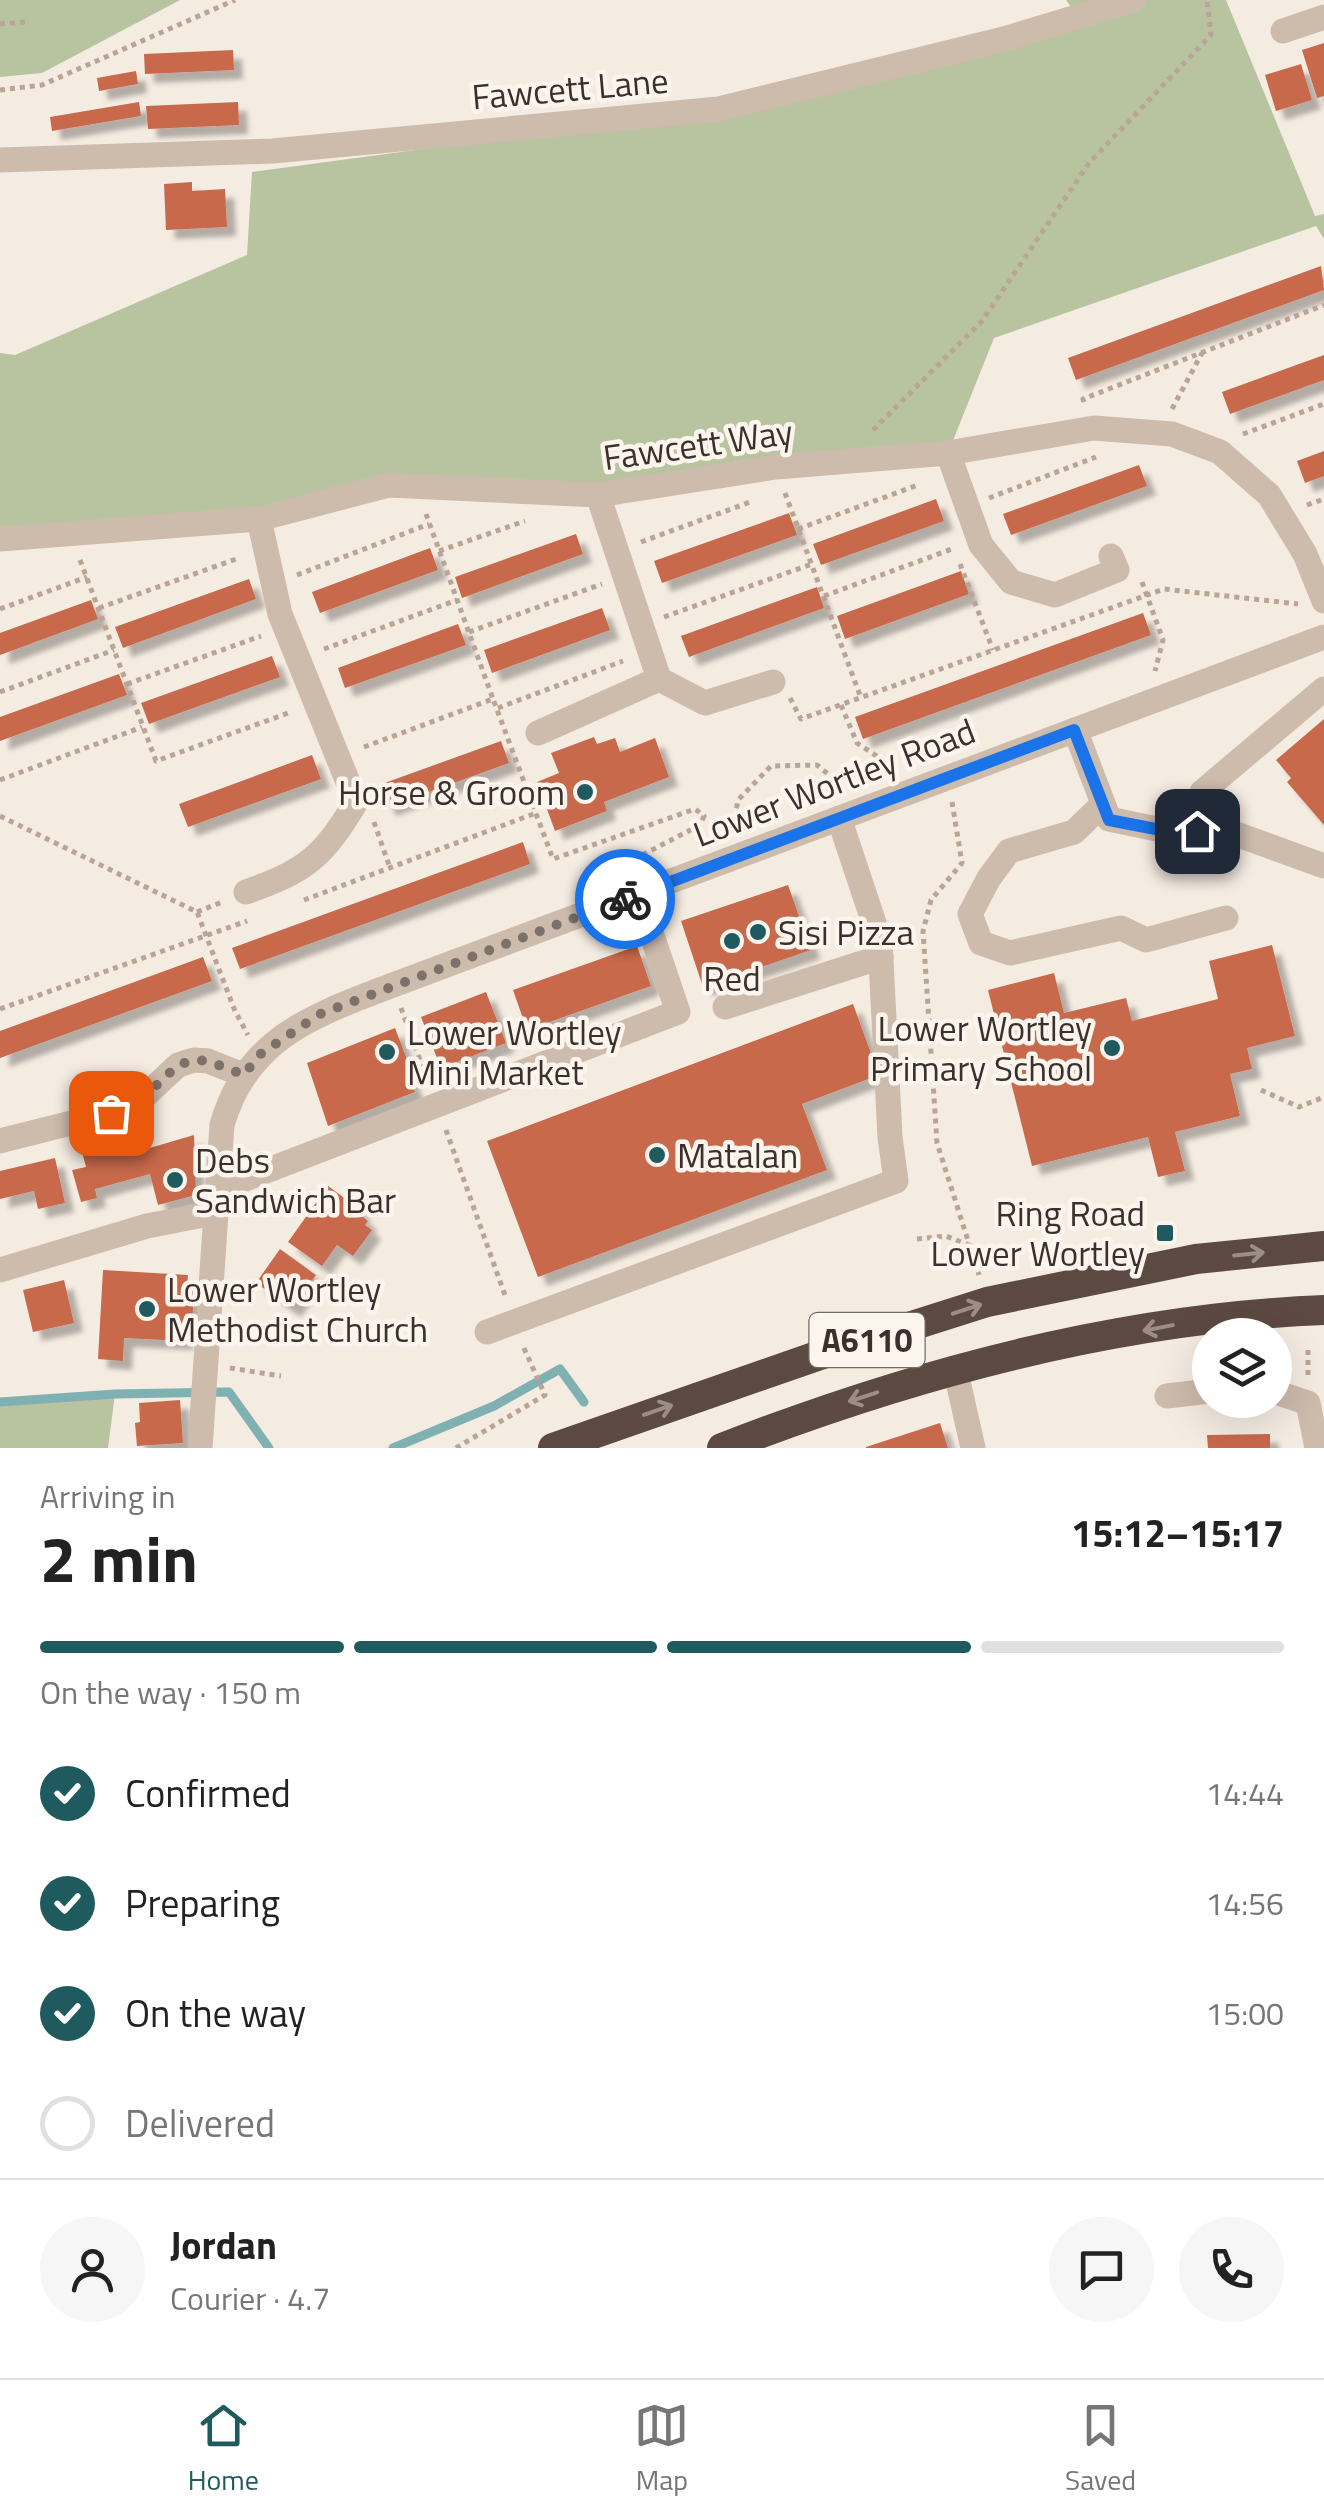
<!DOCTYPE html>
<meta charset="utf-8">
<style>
:root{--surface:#fff;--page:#f6f6f6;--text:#222;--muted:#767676;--line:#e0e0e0;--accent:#1f5a5e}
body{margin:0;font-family:"Titillium Web",sans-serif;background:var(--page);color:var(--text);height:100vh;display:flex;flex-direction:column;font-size:38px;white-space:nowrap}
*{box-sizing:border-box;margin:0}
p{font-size:32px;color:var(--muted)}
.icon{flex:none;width:55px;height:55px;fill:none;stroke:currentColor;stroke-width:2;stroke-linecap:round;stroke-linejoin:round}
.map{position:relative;height:1448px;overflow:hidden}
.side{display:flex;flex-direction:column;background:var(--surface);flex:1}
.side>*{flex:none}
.controls{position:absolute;left:1192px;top:1318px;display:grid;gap:20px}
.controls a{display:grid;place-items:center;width:100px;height:100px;border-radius:50%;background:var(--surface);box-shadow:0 10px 40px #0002;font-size:50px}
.pin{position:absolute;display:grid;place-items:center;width:85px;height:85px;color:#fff;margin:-42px;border-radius:20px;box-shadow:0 5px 15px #0006}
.courier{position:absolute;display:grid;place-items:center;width:100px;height:100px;margin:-50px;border:8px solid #1a73e8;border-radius:50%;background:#fff;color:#222;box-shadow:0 2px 12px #0007}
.headline em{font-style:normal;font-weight:700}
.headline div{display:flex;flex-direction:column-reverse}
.headline{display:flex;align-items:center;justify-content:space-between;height:170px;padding:0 40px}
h1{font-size:65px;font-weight:700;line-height:75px}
.bar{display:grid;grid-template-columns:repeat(4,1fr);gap:15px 10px;align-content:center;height:120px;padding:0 40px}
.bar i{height:12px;border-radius:8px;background:var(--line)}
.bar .current{background:var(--accent)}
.bar p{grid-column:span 4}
.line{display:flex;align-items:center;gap:25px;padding:0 40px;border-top:2px solid var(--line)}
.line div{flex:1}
.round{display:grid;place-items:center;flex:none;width:105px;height:105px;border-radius:52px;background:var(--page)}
ol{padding:0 40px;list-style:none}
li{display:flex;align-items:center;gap:30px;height:110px}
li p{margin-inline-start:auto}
li .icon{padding:10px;border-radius:50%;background:var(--accent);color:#fff;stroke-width:4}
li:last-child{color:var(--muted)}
li i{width:55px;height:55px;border:5px solid var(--line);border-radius:50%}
.tabs{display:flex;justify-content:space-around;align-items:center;height:140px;border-top:2px solid var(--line);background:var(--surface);font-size:28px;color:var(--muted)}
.tabs a{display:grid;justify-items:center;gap:5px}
.tabs .current{color:var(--accent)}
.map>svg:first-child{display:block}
.green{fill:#b8c4a0}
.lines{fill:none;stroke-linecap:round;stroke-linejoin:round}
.stream{stroke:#7fb0b2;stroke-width:9}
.building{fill:#c8694b;filter:url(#shadow)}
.path{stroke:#b9a596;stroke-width:5;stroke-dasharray:5 5;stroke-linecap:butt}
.minor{stroke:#cdbbac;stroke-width:25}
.highway{stroke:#5c4a42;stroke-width:30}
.oneway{stroke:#9c8e87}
.done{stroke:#7c716b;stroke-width:10;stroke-dasharray:0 18}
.route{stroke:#1a73e8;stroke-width:12}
.poi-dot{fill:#1f5a5e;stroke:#fbf5ee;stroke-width:4}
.labels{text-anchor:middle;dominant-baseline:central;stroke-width:9;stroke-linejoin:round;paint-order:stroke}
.shield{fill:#fbf5ee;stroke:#756b66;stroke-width:2.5}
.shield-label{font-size:32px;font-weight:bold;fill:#3b302b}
.street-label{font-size:35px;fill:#3b302b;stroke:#fbf5ee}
.poi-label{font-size:35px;fill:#3b302b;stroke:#fbf5ee;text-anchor:start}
</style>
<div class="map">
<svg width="1324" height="1448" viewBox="0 0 1324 1448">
<defs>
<filter id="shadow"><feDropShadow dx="9" dy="9" stdDeviation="2.5" flood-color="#0004"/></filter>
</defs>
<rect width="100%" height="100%" fill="#f4ebe1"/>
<!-- green -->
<g class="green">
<polygon points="0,0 180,0 42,73 0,77"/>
<polygon points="1066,0 1226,0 1315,216 1324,214 1324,239 1316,226 994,338 948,453 598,495 389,485 259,519 0,539 0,353 15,355 247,255 252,172 719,109 1077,15"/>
<polygon points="115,1394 108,1448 0,1448 0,1402"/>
</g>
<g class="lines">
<!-- stream -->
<g class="stream">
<polyline points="0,1402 115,1394 229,1392 269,1448"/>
<polyline points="393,1448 494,1406 560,1369 584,1402"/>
</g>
</g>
<!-- building -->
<g class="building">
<polygon points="1324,43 1324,96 1317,98 1302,50"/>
<polygon points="233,50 234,70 145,74 144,54"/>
<polygon points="1301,64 1312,100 1276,111 1265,75"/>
<polygon points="136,71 138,84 99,91 97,78"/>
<polygon points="139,102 141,116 52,131 50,117"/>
<polygon points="238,102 239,125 148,129 146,106"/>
<polygon points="192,182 192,191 225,189 227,227 166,230 164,184"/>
<polygon points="1321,266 1324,290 1076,380 1068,358"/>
<polygon points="1324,355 1324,380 1230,414 1222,392"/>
<polygon points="1324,451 1324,476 1305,483 1297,461"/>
<polygon points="1139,465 1147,486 1011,535 1003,514"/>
<polygon points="936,499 944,521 821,565 813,544"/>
<polygon points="789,513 797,535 662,583 654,561"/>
<polygon points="576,534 583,554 462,598 455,577"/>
<polygon points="430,548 438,570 320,613 312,592"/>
<polygon points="961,571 969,594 845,639 837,616"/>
<polygon points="249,579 256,599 123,648 115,627"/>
<polygon points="817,587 824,608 689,657 681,636"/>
<polygon points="91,600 98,619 0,655 0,633"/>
<polygon points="602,608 610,630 492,673 484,650"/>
<polygon points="1143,613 1151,635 863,739 855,717"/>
<polygon points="458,624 466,645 345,688 338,668"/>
<polygon points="272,656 280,677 149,724 141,703"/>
<polygon points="119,674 127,695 0,741 0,717"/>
<polygon points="1324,719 1324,825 1287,782 1291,778 1276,760"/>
<polygon points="594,737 597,744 615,738 620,752 655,738 669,777 604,802 607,811 555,831 537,782 559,773 551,753"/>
<polygon points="501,741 509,763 387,807 379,785"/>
<polygon points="312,755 321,779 188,827 179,804"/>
<polygon points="523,842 530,864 240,969 232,948"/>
<polygon points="788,885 811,950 703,987 681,921"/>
<polygon points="1272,945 1295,1036 1247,1048 1252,1069 1230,1074 1240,1116 1175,1132 1185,1171 1158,1177 1148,1137 1032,1166 988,990 1054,973 1064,1013 1126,998 1132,1021 1218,999 1209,961"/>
<polygon points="637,946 651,986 527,1030 513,990"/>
<polygon points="203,957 212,981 0,1058 0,1031"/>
<polygon points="486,992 506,1043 441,1068 421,1017"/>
<polygon points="853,1004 879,1075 802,1104 827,1170 538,1277 487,1141"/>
<polygon points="395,1028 410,1067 406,1069 415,1092 328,1126 307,1063"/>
<polygon points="137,1128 143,1150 194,1135 196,1195 158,1205 150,1174 95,1189 97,1198 81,1202 72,1170 86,1167 80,1144"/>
<polygon points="55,1158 65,1203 38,1209 34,1191 0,1199 0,1171"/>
<polygon points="328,1186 362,1211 359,1214 368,1221 365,1225 372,1230 353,1256 337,1245 322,1266 288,1242"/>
<polygon points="280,1249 316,1275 292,1308 256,1283"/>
<polygon points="103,1270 188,1275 187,1288 194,1289 192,1329 185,1329 184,1341 124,1338 123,1361 98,1359"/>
<polygon points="64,1280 74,1323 33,1332 23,1290"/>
<polygon points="180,1400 183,1443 137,1446 135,1423 140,1422 139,1403"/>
<polygon points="940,1423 948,1448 866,1448 866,1447"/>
<polygon points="1270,1434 1270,1448 1208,1448 1207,1435"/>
</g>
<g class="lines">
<!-- path -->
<g class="path">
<polyline points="0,24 25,22"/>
<polyline points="0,90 42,85 235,0"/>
<polyline points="1084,402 1083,399 1324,305"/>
<polyline points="1172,409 1202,353"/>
<polyline points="873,430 982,321 1089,163 1211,35 1207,0"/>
<polyline points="1243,434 1324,404"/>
<polyline points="785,493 861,698"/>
<polyline points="989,498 1096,457"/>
<polyline points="1307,505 1324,499"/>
<polyline points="426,514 493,699"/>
<polyline points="798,529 918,485"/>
<polyline points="641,542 753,501"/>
<polyline points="439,551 525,521"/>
<polyline points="80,560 156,761 291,712"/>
<polyline points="960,564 993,650"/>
<polyline points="297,575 429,524"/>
<polyline points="1142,582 1163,640 1155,671"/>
<polyline points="824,596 952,549"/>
<polyline points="99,608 239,558"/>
<polyline points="0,609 87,577"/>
<polyline points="664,617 812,564"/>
<polyline points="469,632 602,584"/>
<polyline points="324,649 457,600"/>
<polyline points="127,684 261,636"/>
<polyline points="0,692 114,650"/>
<polyline points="790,698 801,719 1164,589 1298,604"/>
<polyline points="841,705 857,743 895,768"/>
<polyline points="498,708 623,661"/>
<polyline points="364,747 493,699 553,859 695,809 704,816 700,825 621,866 622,871"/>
<polyline points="0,780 142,727"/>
<polyline points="952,802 962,863 931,900 923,931 937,1143 979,1275"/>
<polyline points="0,816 197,912 235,1011 248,1035"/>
<polyline points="374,822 390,868"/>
<polyline points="733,828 738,800 771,766 817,765 846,789"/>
<polyline points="304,900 536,813"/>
<polyline points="197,912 222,902"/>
<polyline points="401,1008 428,1082"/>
<polyline points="0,1009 247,921"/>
<polyline points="1261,1090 1299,1107 1324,1097"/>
<polyline points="446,1130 506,1298"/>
<polyline points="917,1239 946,1236 974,1247"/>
<polyline points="230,1368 281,1376"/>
<polyline points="1308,1375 1308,1348"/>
<polyline points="456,1448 545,1395 523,1346"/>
</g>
<!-- minor -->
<g class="minor">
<polyline points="1283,31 1324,17"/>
<polyline points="0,160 273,151 719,109 1004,39 1133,0"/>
<polyline points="948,453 981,545 1011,582 1055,595 1117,570 1111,556"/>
<polyline points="598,495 659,679 705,703 773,682"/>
<polyline points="0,539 259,519 389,485 598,495 776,467 948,453 1094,428 1172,434 1220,452 1269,495 1305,554 1324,601"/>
<polyline points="1075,730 1109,819 1166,831 1225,830 1324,866"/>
<polyline points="538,733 659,679"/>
<polyline points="1202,792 1324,689"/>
<polyline points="1102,805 1074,832 1009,851 989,878 970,914 981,943 1010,953 1121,928 1146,940 1226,918"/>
<path d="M246,892C306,871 323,857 356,802L280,614L259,519"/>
<polyline points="725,1007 881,957"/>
<polyline points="0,1141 111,1113 146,1095 178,1065 194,1060 208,1061 243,1075"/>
<polyline points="217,1190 678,1012 638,894"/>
<polyline points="0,1270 147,1226 214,1213"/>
<polyline points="487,1332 896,1181 890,1137 880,941 839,818"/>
<polyline points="955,1368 973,1448"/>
<polyline points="1275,1392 1308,1403 1317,1448"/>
<polyline points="1167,1396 1210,1391"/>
<path d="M200,1448L222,1125C247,1037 315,1015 393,985L1324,637"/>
</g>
<!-- highway -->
<g class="highway">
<polyline points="553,1448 817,1356 987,1302 1196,1259 1324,1246"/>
<path d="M722,1448C912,1374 1119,1318 1324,1310"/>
</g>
</g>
<!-- one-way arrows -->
<defs><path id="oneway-shaft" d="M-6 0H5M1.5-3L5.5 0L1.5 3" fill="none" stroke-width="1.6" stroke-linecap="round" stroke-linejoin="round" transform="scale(2.5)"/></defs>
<g class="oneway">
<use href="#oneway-shaft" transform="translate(1249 1254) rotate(-6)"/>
<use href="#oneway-shaft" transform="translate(967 1309) rotate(-18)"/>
<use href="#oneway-shaft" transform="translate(1158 1328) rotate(169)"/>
<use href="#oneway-shaft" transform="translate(863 1397) rotate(162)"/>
<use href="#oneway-shaft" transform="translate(658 1410) rotate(-19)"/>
</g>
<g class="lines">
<!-- done -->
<polyline class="done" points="111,1113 146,1095 178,1065 194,1060 208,1061 244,1075 259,1055 320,1014 625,899"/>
<!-- route -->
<polyline class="route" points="625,899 1074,730 1109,820 1166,831 1197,831"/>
</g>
<!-- markers -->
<g class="poi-dot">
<circle cx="585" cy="792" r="10"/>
<circle cx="758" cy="932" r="10"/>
<circle cx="732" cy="941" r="10"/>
<circle cx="1112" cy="1048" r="10"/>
<circle cx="387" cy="1052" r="10"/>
<circle cx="657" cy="1155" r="10"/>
<circle cx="175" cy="1180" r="10"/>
<rect x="1155" y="1223" width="20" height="20" rx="5"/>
<circle cx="147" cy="1309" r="10"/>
</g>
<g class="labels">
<!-- shield labels -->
<rect class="shield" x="809.5" y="1313" width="115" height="54" rx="8"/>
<g class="shield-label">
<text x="867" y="1340">A6110</text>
</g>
<!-- street labels -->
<g class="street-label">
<text transform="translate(570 88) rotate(-5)">Fawcett Lane</text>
<text transform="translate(698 444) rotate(-8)">Fawcett Way</text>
<text transform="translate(834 782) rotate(-21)">Lower Wortley Road</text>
</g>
<!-- poi labels -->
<g class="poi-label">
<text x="565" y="792" text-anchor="end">Horse &amp; Groom</text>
<text x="778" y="932">Sisi Pizza</text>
<text x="732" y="978" text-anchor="middle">Red</text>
<text x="1092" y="1028" text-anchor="end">Lower Wortley<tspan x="1092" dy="40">Primary School</tspan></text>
<text x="407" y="1032">Lower Wortley<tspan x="407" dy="40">Mini Market</tspan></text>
<text x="677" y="1155">Matalan</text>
<text x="195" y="1160">Debs<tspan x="195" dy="40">Sandwich Bar</tspan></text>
<text x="1145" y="1213" text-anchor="end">Ring Road<tspan x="1145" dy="40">Lower Wortley</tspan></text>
<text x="167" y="1289">Lower Wortley<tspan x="167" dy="40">Methodist Church</tspan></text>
</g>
</g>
</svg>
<div class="controls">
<a><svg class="icon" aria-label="layers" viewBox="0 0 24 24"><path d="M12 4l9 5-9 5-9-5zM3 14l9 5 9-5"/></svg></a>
</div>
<div class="pin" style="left:111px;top:1113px;background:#ea580c"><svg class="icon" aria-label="bag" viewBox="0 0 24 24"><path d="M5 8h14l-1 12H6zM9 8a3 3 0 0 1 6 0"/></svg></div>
<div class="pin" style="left:1197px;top:831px;background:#1f2937"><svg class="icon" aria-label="home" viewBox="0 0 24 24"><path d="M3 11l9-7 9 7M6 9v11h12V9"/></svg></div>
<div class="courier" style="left:625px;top:899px"><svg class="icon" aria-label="bike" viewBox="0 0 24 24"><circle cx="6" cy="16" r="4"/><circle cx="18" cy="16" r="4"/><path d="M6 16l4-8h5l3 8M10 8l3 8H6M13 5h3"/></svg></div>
</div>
<section class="side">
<div class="headline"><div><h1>2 min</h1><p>Arriving in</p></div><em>15:12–15:17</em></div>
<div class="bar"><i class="current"></i><i class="current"></i><i class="current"></i><i></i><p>On the way · 150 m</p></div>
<ol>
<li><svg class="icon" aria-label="check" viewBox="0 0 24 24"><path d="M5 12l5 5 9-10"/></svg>Confirmed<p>14:44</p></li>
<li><svg class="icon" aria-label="check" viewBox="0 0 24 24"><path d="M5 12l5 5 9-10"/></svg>Preparing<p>14:56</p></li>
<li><svg class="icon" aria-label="check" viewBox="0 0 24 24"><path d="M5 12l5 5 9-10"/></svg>On the way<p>15:00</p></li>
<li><i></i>Delivered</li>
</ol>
<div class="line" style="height:180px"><a class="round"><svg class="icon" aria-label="person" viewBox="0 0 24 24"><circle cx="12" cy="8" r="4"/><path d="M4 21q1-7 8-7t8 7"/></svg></a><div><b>Jordan</b><p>Courier · 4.7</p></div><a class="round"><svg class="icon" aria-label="chat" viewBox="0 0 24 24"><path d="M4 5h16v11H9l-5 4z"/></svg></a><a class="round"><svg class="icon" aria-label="phone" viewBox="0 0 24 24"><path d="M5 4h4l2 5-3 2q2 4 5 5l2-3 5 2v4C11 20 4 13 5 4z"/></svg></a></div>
</section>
<nav class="tabs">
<a class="current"><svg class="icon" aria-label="home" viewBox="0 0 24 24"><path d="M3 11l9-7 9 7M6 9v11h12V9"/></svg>Home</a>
<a><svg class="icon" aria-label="map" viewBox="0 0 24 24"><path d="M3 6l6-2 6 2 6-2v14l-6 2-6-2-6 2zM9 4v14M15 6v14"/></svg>Map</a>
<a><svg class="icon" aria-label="saved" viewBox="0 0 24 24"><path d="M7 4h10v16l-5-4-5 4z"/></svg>Saved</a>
</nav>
